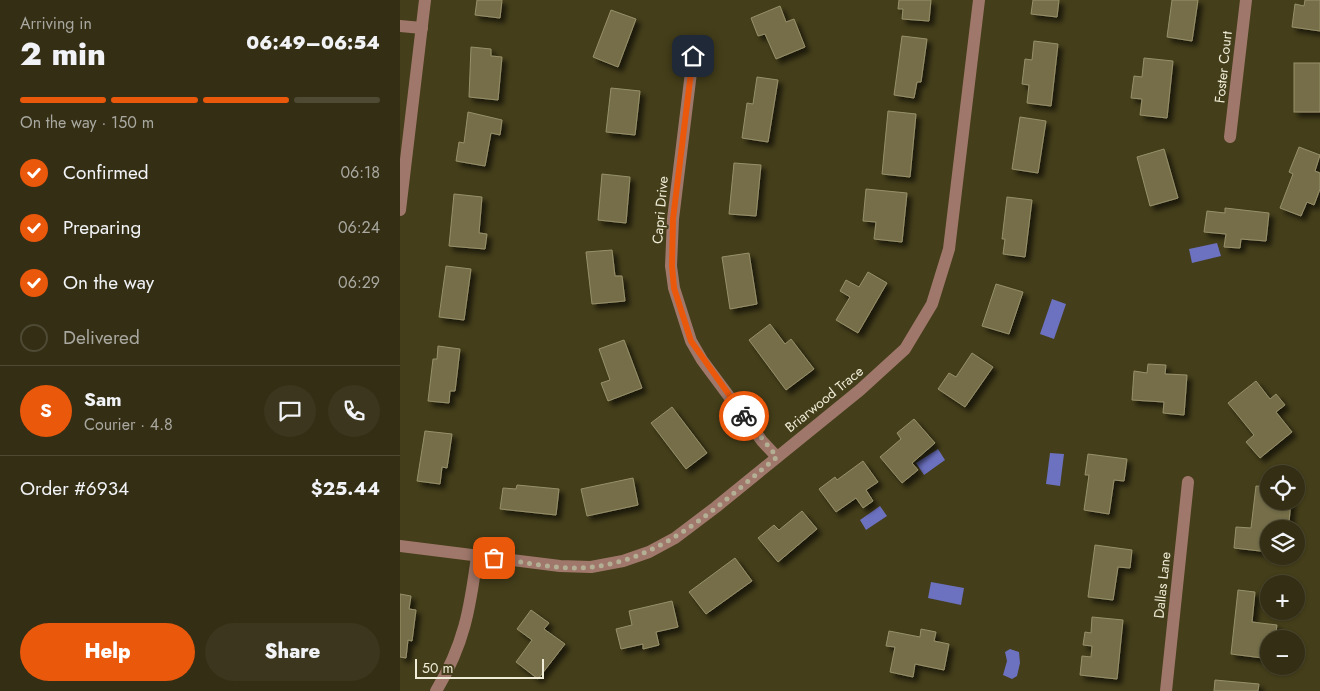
<!DOCTYPE html>
<meta charset="utf-8">
<style>
:root{--surface:#332e14;--page:#3b361d;--text:#f1f3f6;--muted:#a9a8a0;--line:#4e4a34;--accent:#ea580c}
body{margin:0;font-family:Jost,sans-serif;background:var(--page);color:var(--text);height:100vh;display:flex;flex-direction:column;font-size:19px;white-space:nowrap}
*{box-sizing:border-box;margin:0}
p{font-size:16px;color:var(--muted)}
.icon{flex:none;width:28px;height:28px;fill:none;stroke:currentColor;stroke-width:2;stroke-linecap:round;stroke-linejoin:round}
.map{position:relative;flex:1;overflow:hidden}
.panel{display:flex;flex-direction:column;background:var(--surface);width:400px}
.panel>*{flex:none}
.controls{position:absolute;left:860px;top:465px;display:grid;gap:10px}
.controls a{display:grid;place-items:center;width:45px;height:45px;border-radius:50%;background:var(--surface);box-shadow:0 1px 4px #0004,0 0 0 1px var(--line);font-size:25px}
.scale{position:absolute;left:15px;bottom:12px;width:129px;box-sizing:border-box;padding-left:5px;border:2px solid #efecd7;border-top:0;font-size:14px;line-height:18px;white-space:nowrap;color:#efecd7;-webkit-text-stroke:4px #443e1a;paint-order:stroke}
.pin{position:absolute;display:grid;place-items:center;width:42px;height:42px;color:#fff;margin:-21px;border-radius:10px;box-shadow:0 2px 8px #0006}
.courier{position:absolute;display:grid;place-items:center;width:50px;height:50px;margin:-25px;border:4px solid #ea580c;border-radius:50%;background:#fff;color:#222;box-shadow:0 1px 6px #0007}
.headline em{font-style:normal;font-weight:800}
.headline div{display:flex;flex-direction:column-reverse}
.headline{display:flex;align-items:center;justify-content:space-between;height:85px;padding:0 20px}
h1{font-size:32px;font-weight:800;line-height:38px}
.bar{display:grid;grid-template-columns:repeat(4,1fr);gap:8px 5px;align-content:center;height:60px;padding:0 20px}
.bar i{height:6px;border-radius:4px;background:var(--line)}
.bar .current{background:var(--accent)}
.bar p{grid-column:span 4}
.line{display:flex;align-items:center;gap:12px;padding:0 20px;border-top:1px solid var(--line)}
.line div{flex:1}
.round{display:grid;place-items:center;flex:none;width:52px;height:52px;border-radius:26px;background:var(--page)}
ol{padding:0 20px;list-style:none}
li{display:flex;align-items:center;gap:15px;height:55px}
li p{margin-inline-start:auto}
li .icon{padding:5px;border-radius:50%;background:var(--accent);color:#fff;stroke-width:4}
li:last-child{color:var(--muted)}
li i{width:28px;height:28px;border:2px solid var(--line);border-radius:50%}
.button{display:flex;gap:10px;margin-top:auto;padding:10px 20px}
.button a{flex:1;height:58px;border-radius:30px;background:var(--accent);color:#fff;font-size:20px;font-weight:800;line-height:58px;text-align:center}
.button a+a{background:var(--page);color:var(--text)}
main{display:flex;flex:1;min-height:0}
.map>svg:first-child{display:block}
.water{fill:#6c71c0}
.building{fill:#756e49;stroke:#97906a;filter:url(#shadow)}
.lines{fill:none;stroke-linecap:round;stroke-linejoin:round}
.minor{stroke:#a0786b;stroke-width:12}
.done{stroke:#b3af95;stroke-width:5;stroke-dasharray:0 9}
.route{stroke:#ea580c;stroke-width:6}
.labels{text-anchor:middle;dominant-baseline:central;stroke-width:4;stroke-linejoin:round;paint-order:stroke}
.street-label{font-size:14px;fill:#efecd7;stroke:#443e1a}
</style>
<main>
<section class="panel">
<div class="headline"><div><h1>2 min</h1><p>Arriving in</p></div><em>06:49–06:54</em></div>
<div class="bar"><i class="current"></i><i class="current"></i><i class="current"></i><i></i><p>On the way · 150 m</p></div>
<ol>
<li><svg class="icon" aria-label="check" viewBox="0 0 24 24"><path d="M5 12l5 5 9-10"/></svg>Confirmed<p>06:18</p></li>
<li><svg class="icon" aria-label="check" viewBox="0 0 24 24"><path d="M5 12l5 5 9-10"/></svg>Preparing<p>06:24</p></li>
<li><svg class="icon" aria-label="check" viewBox="0 0 24 24"><path d="M5 12l5 5 9-10"/></svg>On the way<p>06:29</p></li>
<li><i></i>Delivered</li>
</ol>
<div class="line" style="height:90px"><b class="round" style="background:var(--accent);color:#fff">S</b><div><b>Sam</b><p>Courier · 4.8</p></div><a class="round"><svg class="icon" aria-label="chat" viewBox="0 0 24 24"><path d="M4 5h16v11H9l-5 4z"/></svg></a><a class="round"><svg class="icon" aria-label="phone" viewBox="0 0 24 24"><path d="M5 4h4l2 5-3 2q2 4 5 5l2-3 5 2v4C11 20 4 13 5 4z"/></svg></a></div>
<div class="line" style="height:65px"><div>Order #6934</div><b>$25.44</b></div>
<div class="button"><a>Help</a><a>Share</a></div>
</section>
<div class="map">
<svg width="920" height="691" viewBox="0 0 920 691">
<defs>
<filter id="shadow"><feDropShadow dx="4.5" dy="4.5" stdDeviation="2.5" flood-color="#0009"/></filter>
</defs>
<rect width="100%" height="100%" fill="#443e1a"/>
<!-- water -->
<g class="water">
<polygon points="817,243 821,256 792,263 789,249"/>
<polygon points="652,299 666,304 654,339 640,334"/>
<polygon points="538,449 545,460 524,475 516,463"/>
<polygon points="650,453 664,454 660,486 646,484"/>
<polygon points="480,506 487,516 466,530 460,520"/>
<polygon points="531,582 564,588 561,605 528,598"/>
<polygon points="610,649 619,652 620,663 617,676 612,679 603,675 607,661 605,652"/>
</g>
<!-- building -->
<g class="building">
<polygon points="77,0 102,0 100,18 75,15"/>
<polygon points="499,0 531,0 529,21 502,19 503,9 498,9"/>
<polygon points="633,0 659,0 657,17 631,14"/>
<polygon points="772,0 798,0 792,41 767,37"/>
<polygon points="905,0 920,0 920,31 892,27 895,4 904,6"/>
<polygon points="380,6 386,22 394,19 405,47 376,59 365,34 358,36 351,18"/>
<polygon points="211,10 236,19 218,67 193,57"/>
<polygon points="502,36 527,39 521,82 517,82 514,98 494,95"/>
<polygon points="634,41 658,44 651,106 627,103 629,85 622,84 625,59 632,60"/>
<polygon points="71,47 91,49 91,56 102,57 98,100 69,97"/>
<polygon points="744,58 773,61 767,118 740,115 742,99 731,98 734,76 742,77"/>
<rect x="894" y="63" width="26" height="49"/>
<polygon points="357,77 378,80 368,142 342,138 347,103 353,104"/>
<polygon points="211,88 240,91 235,135 206,132"/>
<polygon points="488,111 516,114 510,177 482,174"/>
<polygon points="68,112 102,120 100,135 91,133 85,166 56,161 59,142 64,143"/>
<polygon points="620,117 646,121 638,173 612,169"/>
<polygon points="899,147 920,155 915,171 920,173 920,189 914,205 907,202 901,216 880,208 893,174 889,172"/>
<polygon points="764,149 778,198 750,206 737,157"/>
<polygon points="334,163 361,165 356,216 329,214"/>
<polygon points="202,174 230,177 226,223 198,220"/>
<polygon points="466,189 507,193 502,242 474,239 476,222 463,221"/>
<polygon points="54,194 82,197 79,233 87,234 85,249 49,246"/>
<polygon points="607,197 632,200 625,257 603,254 605,239 602,239"/>
<polygon points="825,208 869,213 866,241 841,239 840,248 824,247 826,234 804,232 807,211 825,213"/>
<polygon points="212,250 215,276 222,276 225,301 192,304 186,252"/>
<polygon points="349,253 357,304 330,309 322,257"/>
<polygon points="46,266 71,269 64,320 39,317"/>
<polygon points="468,272 487,283 458,333 436,320 450,297 440,291 446,280 459,287"/>
<polygon points="596,284 623,292 609,334 582,326"/>
<polygon points="370,324 385,344 391,339 414,369 386,390 349,340"/>
<polygon points="224,340 242,388 208,401 201,383 210,380 199,349"/>
<polygon points="38,346 60,349 55,391 50,391 49,403 28,401 33,359 37,359"/>
<polygon points="572,353 593,367 565,407 538,389 549,373 556,377"/>
<polygon points="748,364 766,365 765,374 787,375 784,415 763,413 764,402 732,400 734,371 747,373"/>
<polygon points="856,381 870,399 876,394 885,405 876,412 892,432 860,458 846,442 854,435 828,403"/>
<polygon points="272,407 307,453 286,469 251,423"/>
<polygon points="514,419 535,443 512,463 518,470 502,483 480,457 501,439 497,433"/>
<polygon points="25,431 52,434 47,468 42,467 40,484 17,481"/>
<polygon points="688,454 727,459 724,481 714,480 709,514 684,510 689,475 685,475"/>
<polygon points="463,461 478,482 466,490 473,501 463,508 456,498 436,512 419,489 435,477 437,480"/>
<polygon points="233,478 238,505 187,516 181,489"/>
<polygon points="117,485 159,489 156,515 100,509 103,488 116,489"/>
<polygon points="856,486 869,487 869,501 891,501 889,522 880,521 879,529 869,529 869,552 834,548 836,527 851,528"/>
<polygon points="402,511 417,529 378,562 358,538 374,525 379,530"/>
<polygon points="695,545 732,550 730,568 718,567 713,600 688,597"/>
<polygon points="335,558 352,581 306,614 289,592"/>
<polygon points="838,590 855,592 852,622 877,625 875,639 866,638 863,658 831,654"/>
<polygon points="0,594 11,596 9,609 16,610 12,641 8,640 6,658 0,657"/>
<polygon points="272,601 278,627 256,632 259,645 243,649 243,644 221,649 216,629 232,625 229,611"/>
<polygon points="131,610 149,623 144,629 165,644 138,679 116,662 132,640 117,629"/>
<polygon points="692,617 723,620 717,679 680,675 682,656 691,657 692,646 683,645 685,632 691,633"/>
<polygon points="521,629 536,632 534,641 549,644 544,670 515,664 513,677 490,672 495,647 486,646 489,631 520,637"/>
<polygon points="815,680 859,684 858,691 814,691"/>
</g>
<g class="lines">
<!-- minor -->
<g class="minor">
<polyline points="0,26 22,28"/>
<polyline points="293,56 273,219 271,266 274,288 291,341 302,360 362,441 377,457"/>
<polyline points="830,137 846,0"/>
<polyline points="0,210 25,0"/>
<polyline points="0,546 160,566 191,567 223,561 249,552 275,538 316,507 460,390 505,349 532,304 549,249 579,0"/>
<path d="M36,691C64,645 70,609 77,556"/>
<polyline points="766,691 788,482"/>
</g>
</g>
<g class="lines">
<!-- done -->
<path class="done" d="M94,558C125,562 161,571 193,567C267,558 322,502 377,457L344,416"/>
<!-- route -->
<polyline class="route" points="293,56 273,219 272,266 274,288 291,341 344,416"/>
</g>
<g class="labels">
<!-- street labels -->
<g class="street-label">
<text transform="translate(823 67) rotate(-84)">Foster Court</text>
<text transform="translate(260 210) rotate(-85)">Capri Drive</text>
<text transform="translate(424 399) rotate(-39)">Briarwood Trace</text>
<text transform="translate(762 585) rotate(-84)">Dallas Lane</text>
</g>
</g>
</svg>
<div class="controls">
<a><svg class="icon" aria-label="locate" viewBox="0 0 24 24"><circle cx="12" cy="12" r="6"/><path d="M12 2v4M12 18v4M2 12h4M18 12h4"/></svg></a>
<a><svg class="icon" aria-label="layers" viewBox="0 0 24 24"><path d="M12 4l9 5-9 5-9-5zM3 14l9 5 9-5"/></svg></a>
<a>+</a>
<a>−</a>
</div>
<div class="scale">50 m</div>
<div class="pin" style="left:94px;top:558px;background:#ea580c"><svg class="icon" aria-label="bag" viewBox="0 0 24 24"><path d="M5 8h14l-1 12H6zM9 8a3 3 0 0 1 6 0"/></svg></div>
<div class="pin" style="left:293px;top:56px;background:#1f2937"><svg class="icon" aria-label="home" viewBox="0 0 24 24"><path d="M3 11l9-7 9 7M6 9v11h12V9"/></svg></div>
<div class="courier" style="left:344px;top:416px"><svg class="icon" aria-label="bike" viewBox="0 0 24 24"><circle cx="6" cy="16" r="4"/><circle cx="18" cy="16" r="4"/><path d="M6 16l4-8h5l3 8M10 8l3 8H6M13 5h3"/></svg></div>
</div>
</main>
